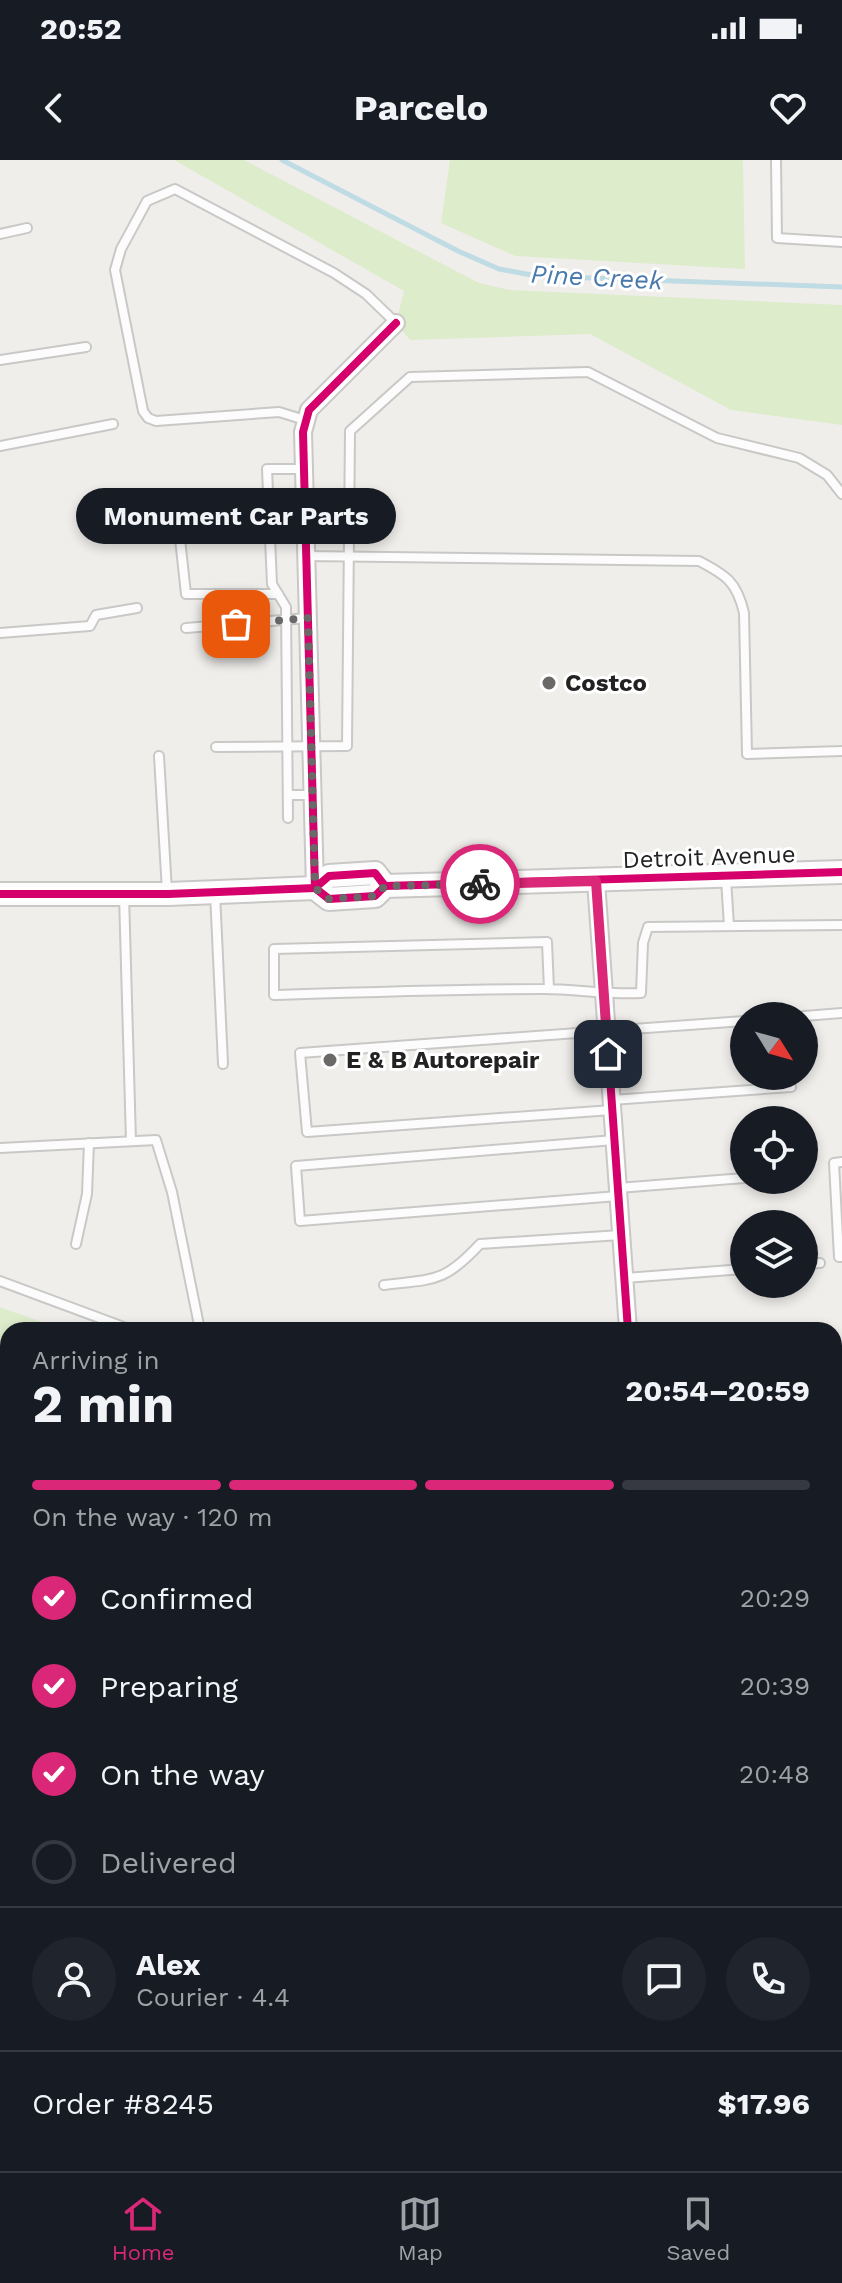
<!DOCTYPE html>
<meta charset="utf-8">
<style>
:root{--surface:#171b24;--page:#20242c;--text:#f1f3f6;--muted:#9ea1a6;--line:#363941;--accent:#db2777}
body{margin:0;font-family:"Work Sans",sans-serif;background:var(--page);color:var(--text);height:100vh;display:flex;flex-direction:column;font-size:30px;white-space:nowrap}
*{box-sizing:border-box;margin:0}
p{font-size:26px;color:var(--muted)}
.icon{flex:none;width:44px;height:44px;fill:none;stroke:currentColor;stroke-width:2;stroke-linecap:round;stroke-linejoin:round}
.map{position:relative;flex:1;overflow:hidden}
.side{position:absolute;left:0px;top:1162px;width:842px;height:850px;display:flex;flex-direction:column;background:var(--surface);border-radius:24px 24px 0 0;box-shadow:0 4px 12px #0003}
.side>*{flex:none}
.needle{width:52px;rotate:127deg}
.tools{position:absolute;left:730px;top:842px;display:grid;gap:16px}
.tools a{display:grid;place-items:center;width:88px;height:88px;border-radius:50%;background:var(--surface);box-shadow:0 4px 12px #0003;font-size:40px}
.pin{position:absolute;display:grid;place-items:center;width:68px;height:68px;color:#fff;margin:-34px;border-radius:16px;box-shadow:0 4px 12px #0006}
.courier{position:absolute;display:grid;place-items:center;width:80px;height:80px;margin:-40px;border:6px solid #db2777;border-radius:50%;background:#fff;color:#222;box-shadow:0 2px 10px #0007}
.bubble{position:absolute;height:56px;border-radius:28px;background:var(--surface);box-shadow:0 4px 12px #0003;font-size:26px;font-weight:700;line-height:56px;text-align:center}
.overview em{font-style:normal;font-weight:700}
.overview div{display:flex;flex-direction:column-reverse}
.overview{display:flex;align-items:center;justify-content:space-between;height:136px;padding:0 32px}
h1{font-size:52px;font-weight:700;line-height:60px}
.bar{display:grid;grid-template-columns:repeat(4,1fr);gap:12px 8px;align-content:center;height:96px;padding:0 32px}
.bar i{height:10px;border-radius:6px;background:var(--line)}
.bar .selected{background:var(--accent)}
.bar p{grid-column:span 4}
.line{display:flex;align-items:center;gap:20px;padding:0 32px;border-top:2px solid var(--line)}
.line div{flex:1}
.round{display:grid;place-items:center;flex:none;width:84px;height:84px;border-radius:42px;background:var(--page)}
ol{padding:0 32px;list-style:none}
li{display:flex;align-items:center;gap:24px;height:88px}
li p{margin-inline-start:auto}
li .icon{padding:8px;border-radius:50%;background:var(--accent);color:#fff;stroke-width:4}
li:last-child{color:var(--muted)}
li i{width:44px;height:44px;border:4px solid var(--line);border-radius:50%}
.status{display:flex;justify-content:space-between;align-items:center;height:56px;padding:0 40px;background:var(--surface);direction:ltr}
.status svg{height:22px;fill:currentColor}
header{display:flex;justify-content:space-between;align-items:center;height:104px;padding:0 32px;background:var(--surface);font-size:36px;font-weight:700}
.dock{display:flex;justify-content:space-around;align-items:center;height:112px;border-top:2px solid var(--line);background:var(--surface);font-size:22px;color:var(--muted)}
.dock a{display:grid;justify-items:center;gap:4px}
.dock .selected{color:var(--accent)}
.map>svg:first-child{display:block}
.grass{fill:#ddeccb}
.lines{fill:none;stroke-linecap:round;stroke-linejoin:round}
.stream{stroke:#bfdbe3;stroke-width:5}
.service-casing{stroke:#c9c8c7;stroke-width:12}
.minor-casing{stroke:#c9c8c7;stroke-width:20}
.tertiary-casing{stroke:#c9c8c7;stroke-width:26}
.service{stroke:#fdfcfc;stroke-width:8}
.minor{stroke:#fdfcfc;stroke-width:16}
.tertiary{stroke:#fdfcfc;stroke-width:22}
.rail{stroke:#ccc;stroke-width:5;stroke-dasharray:16 16;stroke-linecap:butt}
.cycleway-casing{stroke:#fff;stroke-width:13}
.cycleway{stroke:#d6006c;stroke-width:8}
.done{stroke:#6a6968;stroke-width:8;stroke-dasharray:0 14.4}
.route{stroke:#db2777;stroke-width:10}
.poi-dot{fill:#6a6968;stroke:#fff;stroke-width:3}
.labels{text-anchor:middle;dominant-baseline:central;stroke-width:6;stroke-linejoin:round;paint-order:stroke}
.poi-label{font-size:24px;font-weight:bold;fill:#222;stroke:#fff;text-anchor:start}
.street-label{font-size:24px;fill:#222;stroke:#fff}
.water-label{font-size:26px;font-style:italic;fill:#4a7aab;stroke:#fff}
</style>
<div class="status"><b>20:52</b><svg viewBox="0 0 49 12"><path d="M0 12V9h3v3zM5 12V6h3v6zM10 12V3h3v9zM15 12V0h3v12zM26 1h20v11H26zM47 4h2v5h-2z"/></svg></div>
<header><svg class="icon" aria-label="back" viewBox="0 0 24 24"><path d="M15 5l-7 7 7 7"/></svg>Parcelo<svg class="icon" aria-label="heart" viewBox="0 0 24 24"><path d="M12 20l-8-8c-3-5 5-10 8-4 3-6 11-1 8 4z"/></svg></header>
<div class="map">
<svg width="842" height="2011" viewBox="0 0 842 2011">
<rect width="100%" height="100%" fill="#f0eeeb"/>
<!-- grass -->
<g class="grass">
<polygon points="174,0 244,0 479,123 510,130 842,145 842,265 731,250 590,174 410,180 396,163 404,131"/>
<polygon points="450,0 743,0 745,109 515,96 441,63"/>
<polygon points="0,1147 64,1170 8,1170 8,1189 0,1185"/>
</g>
<g class="lines">
<!-- stream -->
<polyline class="stream" points="282,0 458,91 499,109 537,116 842,127"/>
<!-- service casing -->
<g class="service-casing">
<g id="service">
<polyline points="776,0 777,78 842,82"/>
<polyline points="0,74 27,68"/>
<polyline points="0,200 86,187"/>
<polyline points="305,260 279,252 156,261 148,258 143,251 115,110 121,89 147,41 175,29 334,113 366,134 396,163"/>
<polyline points="0,286 113,264"/>
<polyline points="176,342 186,434 278,434"/>
<path d="M306,396L699,401C726,415 737,422 744,453L747,594L842,591"/>
<polyline points="186,468 307,458"/>
<polyline points="0,473 90,466 96,455 137,448"/>
<polyline points="216,587 347,586 350,271 410,217 588,212 717,278 799,298 827,315 842,334"/>
<polyline points="159,596 167,731"/>
<polyline points="288,635 313,635"/>
<polyline points="288,658 286,447 272,424 267,309 304,309"/>
<polyline points="726,719 729,766"/>
<polyline points="215,733 223,904"/>
<polyline points="124,735 131,981"/>
<path d="M549,829L547,782L274,789V835C364,832 453,829 544,829C576,829 609,835 641,833L643,783L648,767L842,765"/>
<polyline points="804,856 842,853"/>
<polyline points="612,940 791,927"/>
<polyline points="612,950 307,972 300,893 744,861"/>
<polyline points="614,980 296,1006 300,1061 618,1036"/>
<polyline points="0,988 156,980 172,1032 200,1170"/>
<polyline points="842,1002 834,1003 839,1097 842,1097"/>
<polyline points="618,1028 744,1018"/>
<polyline points="76,1084 87,1034 89,983"/>
<polyline points="804,1104 820,1103"/>
<polyline points="625,1118 744,1109"/>
<polyline points="0,1121 132,1170"/>
<path d="M384,1125C434,1119 444,1123 480,1084L621,1075"/>
<polyline points="834,1222 842,1221"/>
<polyline points="0,1226 8,1229"/>
<polyline points="0,1329 8,1329"/>
<polyline points="0,1366 8,1367"/>
<polyline points="834,1381 842,1383"/>
<polyline points="832,2004 832,2006"/>
</g>
</g>
<!-- minor casing -->
<g class="minor-casing">
<g id="minor">
<polyline points="596,721 628,1170"/>
<polyline points="315,728 303,272 309,250 396,163"/>
<polyline points="0,1423 8,1423"/>
<polyline points="0,1536 8,1536"/>
<polyline points="834,1621 842,1623"/>
<polyline points="0,1644 8,1645"/>
<polyline points="834,1714 842,1716"/>
<polyline points="0,1756 8,1756"/>
<polyline points="0,1861 8,1861"/>
<polyline points="0,1972 8,1972"/>
<polyline points="152,2004 153,2011"/>
<polyline points="575,2004 576,2011"/>
<polyline points="656,2004 657,2011"/>
<polyline points="274,2011 275,2004"/>
<polyline points="446,2011 472,2004"/>
</g>
</g>
<!-- tertiary casing -->
<g class="tertiary-casing">
<g id="tertiary">
<polyline points="385,726 375,713 329,716 315,728 329,739 375,736 385,726 842,712"/>
<polyline points="0,734 168,734 315,728"/>
</g>
</g>
<!-- service -->
<use href="#service" class="service"/>
<!-- minor -->
<use href="#minor" class="minor"/>
<!-- tertiary -->
<use href="#tertiary" class="tertiary"/>
<!-- rail -->
<g class="rail">
<polyline points="0,1201 8,1203"/>
<polyline points="834,1506 842,1509"/>
</g>
<!-- cycleway casing -->
<g class="cycleway-casing">
<g id="cycleway">
<polyline points="596,721 628,1170"/>
<polyline points="385,726 375,713 329,716 315,728 329,739 375,736 385,726 842,712"/>
<polyline points="0,734 168,734 315,728 303,272 309,250 396,163"/>
</g>
</g>
<!-- cycleway -->
<use href="#cycleway" class="cycleway"/>
</g>
<g class="lines">
<!-- done -->
<polyline class="done" points="236,464 308,458 315,728 329,739 375,736 385,726 480,724"/>
<!-- route -->
<polyline class="route" points="480,724 596,721 608,894"/>
</g>
<!-- markers -->
<g class="poi-dot">
<circle cx="549" cy="523" r="8"/>
<circle cx="330" cy="900" r="8"/>
</g>
<g class="labels">
<!-- poi labels -->
<g class="poi-label">
<text x="565" y="523">Costco</text>
<text x="346" y="900">E &amp; B Autorepair</text>
</g>
<!-- street labels -->
<g class="street-label">
<text transform="translate(709 697) rotate(-2)">Detroit Avenue</text>
</g>
<!-- water labels -->
<g class="water-label">
<text transform="translate(597 117) rotate(3)">Pine Creek</text>
</g>
</g>
</svg>
<div class="tools">
<a><svg class="needle" viewBox="-14 -14 28 28"><path d="M0-13l5 13h-10z" fill="#e53935"/><path d="M0 13l5-13h-10z" fill="#9ea1a6"/></svg></a>
<a><svg class="icon" aria-label="locate" viewBox="0 0 24 24"><circle cx="12" cy="12" r="6"/><path d="M12 2v4M12 18v4M2 12h4M18 12h4"/></svg></a>
<a><svg class="icon" aria-label="layers" viewBox="0 0 24 24"><path d="M12 4l9 5-9 5-9-5zM3 14l9 5 9-5"/></svg></a>
</div>
<div class="pin" style="left:236px;top:464px;background:#ea580c"><svg class="icon" aria-label="bag" viewBox="0 0 24 24"><path d="M5 8h14l-1 12H6zM9 8a3 3 0 0 1 6 0"/></svg></div>
<div class="pin" style="left:608px;top:894px;background:#1f2937"><svg class="icon" aria-label="home" viewBox="0 0 24 24"><path d="M3 11l9-7 9 7M6 9v11h12V9"/></svg></div>
<div class="courier" style="left:480px;top:724px"><svg class="icon" aria-label="bike" viewBox="0 0 24 24"><circle cx="6" cy="16" r="4"/><circle cx="18" cy="16" r="4"/><path d="M6 16l4-8h5l3 8M10 8l3 8H6M13 5h3"/></svg></div>
<div class="bubble" style="left:76px;top:328px;width:320px">Monument Car Parts</div>
<section class="side">
<div class="overview"><div><h1>2 min</h1><p>Arriving in</p></div><em>20:54–20:59</em></div>
<div class="bar"><i class="selected"></i><i class="selected"></i><i class="selected"></i><i></i><p>On the way · 120 m</p></div>
<ol>
<li><svg class="icon" aria-label="check" viewBox="0 0 24 24"><path d="M5 12l5 5 9-10"/></svg>Confirmed<p>20:29</p></li>
<li><svg class="icon" aria-label="check" viewBox="0 0 24 24"><path d="M5 12l5 5 9-10"/></svg>Preparing<p>20:39</p></li>
<li><svg class="icon" aria-label="check" viewBox="0 0 24 24"><path d="M5 12l5 5 9-10"/></svg>On the way<p>20:48</p></li>
<li><i></i>Delivered</li>
</ol>
<div class="line" style="height:144px"><a class="round"><svg class="icon" aria-label="person" viewBox="0 0 24 24"><circle cx="12" cy="8" r="4"/><path d="M4 21q1-7 8-7t8 7"/></svg></a><div><b>Alex</b><p>Courier · 4.4</p></div><a class="round"><svg class="icon" aria-label="chat" viewBox="0 0 24 24"><path d="M4 5h16v11H9l-5 4z"/></svg></a><a class="round"><svg class="icon" aria-label="phone" viewBox="0 0 24 24"><path d="M5 4h4l2 5-3 2q2 4 5 5l2-3 5 2v4C11 20 4 13 5 4z"/></svg></a></div>
<div class="line" style="height:104px"><div>Order #8245</div><b>$17.96</b></div>
</section>
</div>
<nav class="dock">
<a class="selected"><svg class="icon" aria-label="home" viewBox="0 0 24 24"><path d="M3 11l9-7 9 7M6 9v11h12V9"/></svg>Home</a>
<a><svg class="icon" aria-label="map" viewBox="0 0 24 24"><path d="M3 6l6-2 6 2 6-2v14l-6 2-6-2-6 2zM9 4v14M15 6v14"/></svg>Map</a>
<a><svg class="icon" aria-label="saved" viewBox="0 0 24 24"><path d="M7 4h10v16l-5-4-5 4z"/></svg>Saved</a>
</nav>
